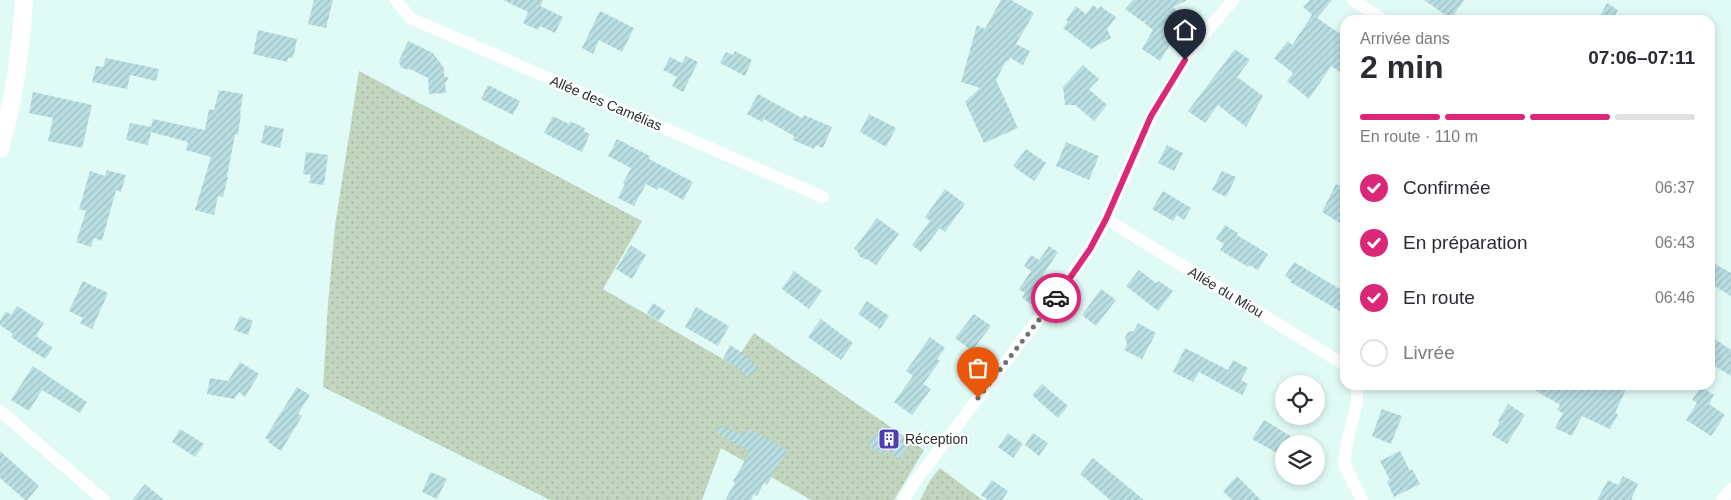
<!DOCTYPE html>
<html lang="fr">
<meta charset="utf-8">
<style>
:root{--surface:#fff;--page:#f7f7f7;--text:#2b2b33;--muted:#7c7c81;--line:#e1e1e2;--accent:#db2777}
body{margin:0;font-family:Helvetica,sans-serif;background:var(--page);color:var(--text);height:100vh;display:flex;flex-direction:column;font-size:19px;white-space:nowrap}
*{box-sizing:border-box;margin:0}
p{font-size:16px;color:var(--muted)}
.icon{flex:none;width:28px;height:28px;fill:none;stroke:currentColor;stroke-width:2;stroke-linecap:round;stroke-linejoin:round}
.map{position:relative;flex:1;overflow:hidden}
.panel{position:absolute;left:1340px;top:15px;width:375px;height:375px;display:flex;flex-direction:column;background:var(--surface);border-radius:15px;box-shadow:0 2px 8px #0003}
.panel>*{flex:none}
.controls{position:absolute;left:1275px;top:375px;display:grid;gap:10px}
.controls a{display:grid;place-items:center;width:50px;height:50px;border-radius:50%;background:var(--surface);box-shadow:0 2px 8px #0003;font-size:25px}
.pin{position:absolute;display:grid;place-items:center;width:42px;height:42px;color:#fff;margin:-51px -21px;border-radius:50% 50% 50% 0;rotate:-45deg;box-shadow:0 0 5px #0007}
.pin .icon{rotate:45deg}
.courier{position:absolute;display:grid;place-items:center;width:50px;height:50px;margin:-25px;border:4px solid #db2777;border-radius:50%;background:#fff;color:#222;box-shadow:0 1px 6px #0007}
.head em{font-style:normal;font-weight:600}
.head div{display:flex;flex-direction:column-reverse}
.head{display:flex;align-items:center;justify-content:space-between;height:85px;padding:0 20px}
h1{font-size:32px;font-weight:600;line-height:38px}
.bar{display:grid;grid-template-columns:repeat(4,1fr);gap:8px 5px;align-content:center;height:60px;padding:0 20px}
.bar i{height:6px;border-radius:4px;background:var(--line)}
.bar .selected{background:var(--accent)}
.bar p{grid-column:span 4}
ol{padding:0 20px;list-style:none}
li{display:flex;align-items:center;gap:15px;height:55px}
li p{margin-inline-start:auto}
li .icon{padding:5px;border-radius:50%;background:var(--accent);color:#fff;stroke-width:4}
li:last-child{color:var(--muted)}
li i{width:28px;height:28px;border:2px solid var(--line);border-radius:50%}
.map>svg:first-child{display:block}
.park{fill:url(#park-dots)}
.building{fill:url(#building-hatch)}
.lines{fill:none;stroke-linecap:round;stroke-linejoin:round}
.street{stroke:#fff;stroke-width:12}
.secondary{stroke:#fff;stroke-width:18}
.done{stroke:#687774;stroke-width:5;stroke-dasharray:0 9}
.route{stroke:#db2777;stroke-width:6}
.labels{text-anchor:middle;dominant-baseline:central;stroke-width:4;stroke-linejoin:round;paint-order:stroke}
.street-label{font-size:14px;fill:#27312f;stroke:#fff}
.poi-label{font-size:14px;fill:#27312f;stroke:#fff;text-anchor:start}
</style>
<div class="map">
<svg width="1731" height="500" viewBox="0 0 1731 500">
<defs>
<pattern id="park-dots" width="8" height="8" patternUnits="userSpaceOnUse" patternTransform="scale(1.25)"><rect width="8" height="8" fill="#c1d5bf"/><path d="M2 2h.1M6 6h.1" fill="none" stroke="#a6b7a4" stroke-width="1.8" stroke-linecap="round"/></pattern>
<pattern id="building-hatch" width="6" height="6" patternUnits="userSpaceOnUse" patternTransform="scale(1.25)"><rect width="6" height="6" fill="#b9dfe2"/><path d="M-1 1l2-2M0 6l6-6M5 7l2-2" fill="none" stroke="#9fc0c2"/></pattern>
</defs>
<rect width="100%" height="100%" fill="#e0faf5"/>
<!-- park -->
<g class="park">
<polygon points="359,71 642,221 603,289 733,365 754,333 924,450 894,500 811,500 721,448 702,500 550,500 323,387 328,304 335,226"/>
<polygon points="940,468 982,500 920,500 931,479"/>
</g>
<!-- building -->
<g class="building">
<polygon points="314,0 333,0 326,28 308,24"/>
<polygon points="503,0 543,0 540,6 563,17 555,33 540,26 538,30 523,23 528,12"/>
<polygon points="1001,0 1011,0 1034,13 1016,44 1030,51 1023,65 1010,58 1008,62 1006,61 996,80 1018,128 984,143 965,102 980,88 961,82 977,25 985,29"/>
<polygon points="1133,0 1187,0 1173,7 1186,20 1165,40 1171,43 1160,61 1142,49 1153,30 1144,23 1147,20 1143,22 1125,9"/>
<polygon points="1310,0 1332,0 1317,18 1345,37 1345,75 1331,66 1309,99 1287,81 1293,73 1274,58 1288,41 1292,45 1312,15 1303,7"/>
<polygon points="1424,0 1464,0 1451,19"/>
<polygon points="1607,3 1618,10 1612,20 1598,20"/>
<polygon points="1093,5 1098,9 1100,6 1116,17 1107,29 1111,38 1091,49 1063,28 1068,22 1066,20 1076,6 1086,14"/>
<polygon points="600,11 634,28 622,52 599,40 593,54 582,48"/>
<polygon points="258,30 297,39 293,58 288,58 287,62 253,54"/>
<polygon points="408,41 433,53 444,68 444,76 449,78 445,83 446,93 429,94 428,78 410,69 407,70 401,67 399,61"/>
<polygon points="1235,49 1250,60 1237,77 1263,96 1246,127 1218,105 1205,123 1188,111"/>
<polygon points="735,51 752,60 745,76 720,63 726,52 733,55"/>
<polygon points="686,56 698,62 683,92 672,86 677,77 663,70 670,57 682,63"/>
<polygon points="106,58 159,69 156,81 130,75 127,89 92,82 96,66 103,67"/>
<polygon points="1083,65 1099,79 1089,89 1107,105 1094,121 1075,105 1065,105 1063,87"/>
<polygon points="488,85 520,101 513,115 481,99"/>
<polygon points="219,90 243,94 240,114 241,114 238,135 235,134 227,177 228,177 223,197 218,196 214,215 195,210 211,157 186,150 188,142 151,132 148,145 126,140 130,123 151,127 153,119 205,130 209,109 214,110"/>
<polygon points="33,92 92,105 82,148 48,141 53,118 29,113"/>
<polygon points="758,94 802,118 804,115 832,127 823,148 816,145 814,149 793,140 794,136 764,119 762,122 747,114"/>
<polygon points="869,114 896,128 886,147 860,132"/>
<polygon points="553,116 569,124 570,121 585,128 584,131 590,134 582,152 544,133"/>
<polygon points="265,125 284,129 280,148 261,143"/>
<polygon points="617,139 650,156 649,159 693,182 683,200 659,187 657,190 646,184 634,206 618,198 625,184 623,183 631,168 608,156"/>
<polygon points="1066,142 1099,156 1089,180 1056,166"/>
<polygon points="1167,145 1183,153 1174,171 1158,163"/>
<polygon points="1026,149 1046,163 1034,181 1013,166"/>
<polygon points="306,152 328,155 324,185 309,183 311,175 303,174"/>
<polygon points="107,170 126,175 121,192 116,190 102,241 94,238 91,247 76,242 86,211 79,209 90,171 105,176"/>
<polygon points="1222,171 1236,177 1226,197 1212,190"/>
<polygon points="1336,184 1345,189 1345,226 1322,212"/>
<polygon points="945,189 965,204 945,232 940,228 921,252 912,245 930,221 925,217"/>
<polygon points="1163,191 1191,208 1184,220 1177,215 1173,221 1152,209"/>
<polygon points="877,218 899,234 876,265 867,259 864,259 859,256 858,252 854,249"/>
<polygon points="1225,225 1238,233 1237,235 1268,254 1258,270 1249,265 1248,267 1220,250 1224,244 1216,239"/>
<polygon points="631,245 646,255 632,279 616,269"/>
<polygon points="1049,246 1058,252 1043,275 1052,281 1038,302 1036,302 1034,306 1022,298 1025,293 1019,289 1031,271 1024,266 1031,255 1039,260"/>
<polygon points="1710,261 1731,273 1731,296 1710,283"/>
<polygon points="1294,262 1345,292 1345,314 1290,282 1291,280 1285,276"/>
<polygon points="1139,270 1156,283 1159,281 1173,291 1158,311 1126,286"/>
<polygon points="794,271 822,291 809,309 782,289"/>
<polygon points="83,281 108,293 92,329 80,323 83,318 69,311"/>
<polygon points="1101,289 1116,300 1096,326 1082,315"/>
<polygon points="867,301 889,316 880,329 858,314"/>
<polygon points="653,303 665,311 659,321 647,314"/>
<polygon points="17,306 44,323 36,336 53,348 45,359 11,337 13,334 0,325 0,321 6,311 11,315"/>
<polygon points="696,307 729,326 718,346 685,327"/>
<polygon points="974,314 991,326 972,351 955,338"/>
<polygon points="240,316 253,321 248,335 234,330"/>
<polygon points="821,319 853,343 841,360 808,337"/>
<polygon points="1138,323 1156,333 1142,359 1124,350 1127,344 1125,338 1128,332 1134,331"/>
<polygon points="1710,336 1731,350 1731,376 1710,363"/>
<polygon points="930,337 945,348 937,359 940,361 923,384 931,389 912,415 894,402 913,376 906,371"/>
<polygon points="730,345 744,354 757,369 748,378 738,368 723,359"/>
<polygon points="1185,348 1228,370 1233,360 1248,368 1241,380 1248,384 1242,395 1199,372 1193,382 1173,372"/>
<polygon points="240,362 259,374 245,397 239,392 234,399 207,394 210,378 228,381"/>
<polygon points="33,366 87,402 80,413 42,390 29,411 11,400"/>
<polygon points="1042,384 1068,406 1058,418 1032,395"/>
<polygon points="1526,385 1628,385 1615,413 1618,414 1610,429 1582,416 1572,436 1555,428 1563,413 1557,410 1560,405"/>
<polygon points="297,387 310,395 298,414 302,416 281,451 268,442 269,440 265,438"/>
<polygon points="1701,387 1714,395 1709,404 1725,415 1711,436 1686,420 1697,403 1692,400"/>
<polygon points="1508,404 1525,415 1507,444 1492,435 1500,422 1498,421"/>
<polygon points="1382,409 1402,416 1391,444 1372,436"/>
<polygon points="1264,420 1276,427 1303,444 1284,444 1284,457 1252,439"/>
<polygon points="884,425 908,442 908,447 899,459 887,449 883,455 868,444"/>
<polygon points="719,426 742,434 743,431 748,433 750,429 787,450 767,485 764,483 757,496 754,494 751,500 725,500 735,483 733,481 750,452 716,432"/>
<polygon points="180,429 204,444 195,457 172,442"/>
<polygon points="1008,433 1023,444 1013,458 998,447"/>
<polygon points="1033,433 1048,443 1039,456 1025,445"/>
<polygon points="0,451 39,486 27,500 25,500 0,478"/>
<polygon points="1400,451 1410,471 1412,469 1420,484 1394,497 1387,482 1390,480 1380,461"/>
<polygon points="1093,458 1144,500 1110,500 1080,474"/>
<polygon points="431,472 447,479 437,499 422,492"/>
<polygon points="1237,476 1261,500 1232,500 1223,491"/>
<polygon points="1623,476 1638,484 1631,500 1597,500 1608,480 1618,485"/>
<polygon points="992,480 1008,491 1002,500 988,500 981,495"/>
<polygon points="145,484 164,500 132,500"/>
</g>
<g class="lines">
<!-- street -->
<g class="street">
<polyline points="396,0 410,18 823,197"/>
<polyline points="1353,0 1383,20"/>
<polyline points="1106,219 1345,365"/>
<polyline points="1357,385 1357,402 1347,443 1344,464 1362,500"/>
<polyline points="0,411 104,500"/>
<polyline points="904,500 913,484 1000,369 1056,297 1090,249 1106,219 1151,117 1194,46 1233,0"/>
<polyline points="1722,500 1731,489"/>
</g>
<!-- secondary -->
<path class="secondary" d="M0,149C14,100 21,51 24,0"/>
</g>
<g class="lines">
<!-- done -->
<polyline class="done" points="978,398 1056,298"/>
<!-- route -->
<polyline class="route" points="1056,298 1090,249 1106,219 1151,116 1185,60"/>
</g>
<!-- icons -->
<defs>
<g id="building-square" transform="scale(1.125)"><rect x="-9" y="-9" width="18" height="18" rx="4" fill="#4c3eb5" stroke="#fff"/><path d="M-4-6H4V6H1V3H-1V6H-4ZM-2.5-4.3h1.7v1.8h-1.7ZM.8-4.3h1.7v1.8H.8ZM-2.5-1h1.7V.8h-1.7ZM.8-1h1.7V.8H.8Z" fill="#fff"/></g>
</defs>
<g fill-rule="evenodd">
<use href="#building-square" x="889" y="439"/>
</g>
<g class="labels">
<!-- street labels -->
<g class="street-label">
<text transform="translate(606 103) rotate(23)">Allée des Camélias</text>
<text transform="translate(1226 292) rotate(31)">Allée du Miou</text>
</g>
<!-- poi labels -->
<g class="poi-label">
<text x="905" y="439">Réception</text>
</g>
</g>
</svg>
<div class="controls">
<a><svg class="icon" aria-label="locate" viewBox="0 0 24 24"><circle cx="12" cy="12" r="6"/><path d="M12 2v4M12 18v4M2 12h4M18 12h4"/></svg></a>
<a><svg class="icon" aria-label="layers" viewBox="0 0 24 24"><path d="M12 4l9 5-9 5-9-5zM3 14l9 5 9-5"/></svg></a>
</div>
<div class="pin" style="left:978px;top:398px;background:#ea580c"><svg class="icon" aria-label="bag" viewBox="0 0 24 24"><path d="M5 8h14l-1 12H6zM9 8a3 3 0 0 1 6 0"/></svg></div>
<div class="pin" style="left:1185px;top:60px;background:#1f2937"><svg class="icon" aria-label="home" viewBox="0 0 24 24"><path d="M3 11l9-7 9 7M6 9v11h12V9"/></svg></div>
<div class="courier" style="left:1056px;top:298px"><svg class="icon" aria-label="car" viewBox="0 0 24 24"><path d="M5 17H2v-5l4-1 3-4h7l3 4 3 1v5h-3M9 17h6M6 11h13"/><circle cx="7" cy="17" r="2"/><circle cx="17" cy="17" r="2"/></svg></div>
<section class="panel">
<div class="head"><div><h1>2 min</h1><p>Arrivée dans</p></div><em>07:06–07:11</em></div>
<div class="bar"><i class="selected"></i><i class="selected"></i><i class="selected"></i><i></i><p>En route · 110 m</p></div>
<ol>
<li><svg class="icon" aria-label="check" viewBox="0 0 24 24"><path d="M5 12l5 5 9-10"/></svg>Confirmée<p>06:37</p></li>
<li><svg class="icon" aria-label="check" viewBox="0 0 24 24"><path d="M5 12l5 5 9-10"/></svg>En préparation<p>06:43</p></li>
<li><svg class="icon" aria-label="check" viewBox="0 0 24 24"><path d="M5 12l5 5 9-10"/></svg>En route<p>06:46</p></li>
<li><i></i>Livrée</li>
</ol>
</section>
</div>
